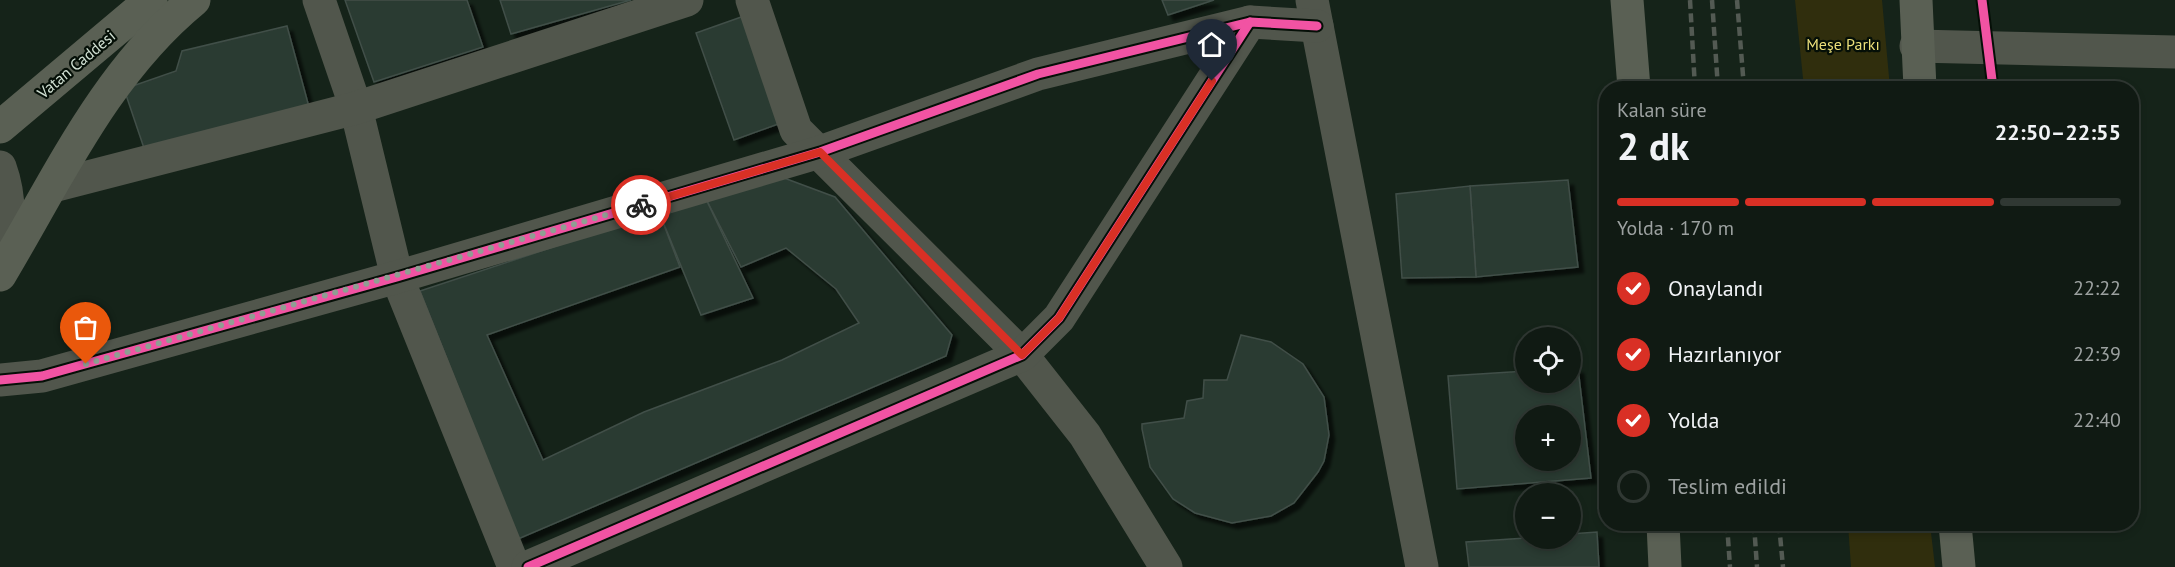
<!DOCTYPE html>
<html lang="tr">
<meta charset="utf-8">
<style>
:root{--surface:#101a13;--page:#1e2721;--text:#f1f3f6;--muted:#9ca1a0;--line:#303833;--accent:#d93025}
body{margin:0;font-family:"PT Sans",sans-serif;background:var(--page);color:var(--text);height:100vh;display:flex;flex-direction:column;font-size:22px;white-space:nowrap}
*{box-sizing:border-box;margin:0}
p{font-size:20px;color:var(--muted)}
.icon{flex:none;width:33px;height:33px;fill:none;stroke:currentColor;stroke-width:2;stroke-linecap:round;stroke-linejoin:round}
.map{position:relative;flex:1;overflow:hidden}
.sheet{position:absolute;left:1599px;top:81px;width:540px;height:450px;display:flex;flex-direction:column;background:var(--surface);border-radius:24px;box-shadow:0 3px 9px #0003,0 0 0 2px var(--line)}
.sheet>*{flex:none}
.tools{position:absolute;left:1515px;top:327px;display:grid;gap:12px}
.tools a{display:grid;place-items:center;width:66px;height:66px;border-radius:50%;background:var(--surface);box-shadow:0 3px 9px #0003,0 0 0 2px var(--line);font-size:30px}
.pin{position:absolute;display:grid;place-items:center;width:51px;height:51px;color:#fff;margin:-62px -26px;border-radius:50% 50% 50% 0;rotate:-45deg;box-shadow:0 0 6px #0007}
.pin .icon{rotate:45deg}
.courier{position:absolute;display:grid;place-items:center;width:60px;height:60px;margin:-30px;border:4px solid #d93025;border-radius:50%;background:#fff;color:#222;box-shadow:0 2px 8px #0007}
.head em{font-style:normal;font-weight:700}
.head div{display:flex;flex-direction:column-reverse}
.head{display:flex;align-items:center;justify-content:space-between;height:102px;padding:0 18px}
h1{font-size:39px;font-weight:700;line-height:45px}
.bar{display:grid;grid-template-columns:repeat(4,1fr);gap:9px 6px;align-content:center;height:72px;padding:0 18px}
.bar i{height:8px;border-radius:4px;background:var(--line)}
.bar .active{background:var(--accent)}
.bar p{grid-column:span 4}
ol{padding:0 18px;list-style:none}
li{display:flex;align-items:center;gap:18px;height:66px}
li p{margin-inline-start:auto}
li .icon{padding:6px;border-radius:50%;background:var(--accent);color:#fff;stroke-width:4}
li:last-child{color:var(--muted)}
li i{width:33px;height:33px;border:3px solid var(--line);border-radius:50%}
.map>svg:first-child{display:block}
.green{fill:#302e0d}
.building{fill:#2c3a32;stroke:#414f48;stroke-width:1.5;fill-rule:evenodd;filter:url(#shadow)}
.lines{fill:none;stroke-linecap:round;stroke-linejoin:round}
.minor{stroke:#51564c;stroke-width:33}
.major{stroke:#5a6054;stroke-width:33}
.rail{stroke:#535a53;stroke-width:4.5;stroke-dasharray:9 4.5;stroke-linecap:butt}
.cycleway-casing{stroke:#050f07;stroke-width:13}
.cycleway{stroke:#f153a3;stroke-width:9}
.done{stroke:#909e93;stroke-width:6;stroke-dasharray:0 10.8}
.route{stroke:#d93025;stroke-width:8}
.labels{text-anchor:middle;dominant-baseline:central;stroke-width:4.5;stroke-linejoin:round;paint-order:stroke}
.park-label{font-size:16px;fill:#ebdf7a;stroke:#050f07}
.street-label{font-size:16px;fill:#d2e1d4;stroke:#050f07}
</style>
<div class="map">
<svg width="2175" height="567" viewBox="0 0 2175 567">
<defs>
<filter id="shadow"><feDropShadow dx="5.5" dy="5.5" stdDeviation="1.5" flood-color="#0009"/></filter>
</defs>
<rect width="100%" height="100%" fill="#152319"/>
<!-- green -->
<g class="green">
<polygon points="1795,0 1882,0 1890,88 1804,88"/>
<polygon points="1848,524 1930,524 1935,567 1851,567"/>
</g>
<!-- building -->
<g class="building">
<polygon points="345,0 467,0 483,47 374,82"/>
<polygon points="500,0 631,0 511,34"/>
<polygon points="1162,0 1214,0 1168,15"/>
<polygon points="744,16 781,123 734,140 696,33"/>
<polygon points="287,26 309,107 146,154 124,89 176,71 182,51"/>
<polygon points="776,175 835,197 952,335 946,356 518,539 420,291 659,212 680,267 487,335 543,460 644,412 782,360 859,323 836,289 786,248 741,267 705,197"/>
<polygon points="1568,180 1578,267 1476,277 1470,186"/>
<polygon points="1470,186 1476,277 1402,278 1396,194"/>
<polygon points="705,197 753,298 701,315 659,212"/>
<polygon points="1241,335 1271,342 1303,364 1324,397 1329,435 1324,461 1318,472 1294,503 1271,516 1232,523 1195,513 1173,499 1150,467 1142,429 1142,424 1184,418 1187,401 1203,398 1204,380 1227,380"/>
<path d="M1578,368L1591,478L1457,489L1448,376L1526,371V382H1570V369ZM1526,416H1570V460H1526Z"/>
<polygon points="1597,532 1599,567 1469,567 1466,542 1526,538 1570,538 1570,534"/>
</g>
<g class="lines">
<!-- minor -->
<g class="minor">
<polyline points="319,0 356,108 397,277 514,567"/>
<polyline points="752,0 796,130 1022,355 1085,435 1166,567"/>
<polyline points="1312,0 1422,567"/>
<polyline points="1916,46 2175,52"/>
<path d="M0,167C12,200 10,231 0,263"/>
<polyline points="53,186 356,108 687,0"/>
<polyline points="0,380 42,376 397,277 820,152 1038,74 1250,22 1317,26"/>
<polyline points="528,567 1022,355 1059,318 1250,22"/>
</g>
<!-- major -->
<g class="major">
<polyline points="1627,0 1634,88"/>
<polyline points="1916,0 1920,88"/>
<polyline points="0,127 151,0"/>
<path d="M0,275C58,178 105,73 194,0"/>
<polyline points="1663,524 1665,567"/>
<polyline points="1955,524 1959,567"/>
</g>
<!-- rail -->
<g class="rail">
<polyline points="1690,0 1695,88"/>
<polyline points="1712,0 1718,88"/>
<polyline points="1737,0 1744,88"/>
<polyline points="1727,524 1730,567"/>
<polyline points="1754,524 1757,567"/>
<polyline points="1779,524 1783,567"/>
</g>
<!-- cycleway casing -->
<g class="cycleway-casing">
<g id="cycleway">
<polyline points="1982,0 1993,88"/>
<polyline points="0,380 42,376 397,277 820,152 1038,74 1250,22 1317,26"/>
<polyline points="528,567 1022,355 1059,318 1250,22"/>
</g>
</g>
<!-- cycleway -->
<use href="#cycleway" class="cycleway"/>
</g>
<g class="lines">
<!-- done -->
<polyline class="done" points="86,364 641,205"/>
<!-- route -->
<polyline class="route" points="641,205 820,152 1022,355 1059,318 1212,81"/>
</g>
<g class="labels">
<!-- park labels -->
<g class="park-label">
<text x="1843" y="44">Meşe Parkı</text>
</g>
<!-- street labels -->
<g class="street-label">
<text transform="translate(76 64) rotate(-40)">Vatan Caddesi</text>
</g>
</g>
</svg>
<div class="tools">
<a><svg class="icon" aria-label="locate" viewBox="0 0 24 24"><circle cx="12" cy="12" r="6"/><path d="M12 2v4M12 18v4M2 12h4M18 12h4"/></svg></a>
<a>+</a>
<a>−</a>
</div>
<div class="pin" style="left:86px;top:364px;background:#ea580c"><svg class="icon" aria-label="bag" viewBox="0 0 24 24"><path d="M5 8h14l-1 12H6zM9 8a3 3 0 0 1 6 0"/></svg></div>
<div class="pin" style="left:1212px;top:81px;background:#1f2937"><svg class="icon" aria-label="home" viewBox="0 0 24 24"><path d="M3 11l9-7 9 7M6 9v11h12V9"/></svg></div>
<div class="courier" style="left:641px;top:205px"><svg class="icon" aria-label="bike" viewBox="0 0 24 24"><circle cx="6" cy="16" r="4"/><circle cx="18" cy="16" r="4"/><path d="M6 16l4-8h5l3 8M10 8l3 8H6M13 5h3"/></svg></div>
<section class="sheet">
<div class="head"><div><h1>2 dk</h1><p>Kalan süre</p></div><em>22:50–22:55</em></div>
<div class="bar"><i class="active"></i><i class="active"></i><i class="active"></i><i></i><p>Yolda · 170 m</p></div>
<ol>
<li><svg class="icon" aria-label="check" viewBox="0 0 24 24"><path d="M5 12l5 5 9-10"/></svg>Onaylandı<p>22:22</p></li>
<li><svg class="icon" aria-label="check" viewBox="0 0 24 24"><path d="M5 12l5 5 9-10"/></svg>Hazırlanıyor<p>22:39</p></li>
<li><svg class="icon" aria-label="check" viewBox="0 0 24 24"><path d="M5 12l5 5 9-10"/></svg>Yolda<p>22:40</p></li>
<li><i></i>Teslim edildi</li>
</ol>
</section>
</div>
